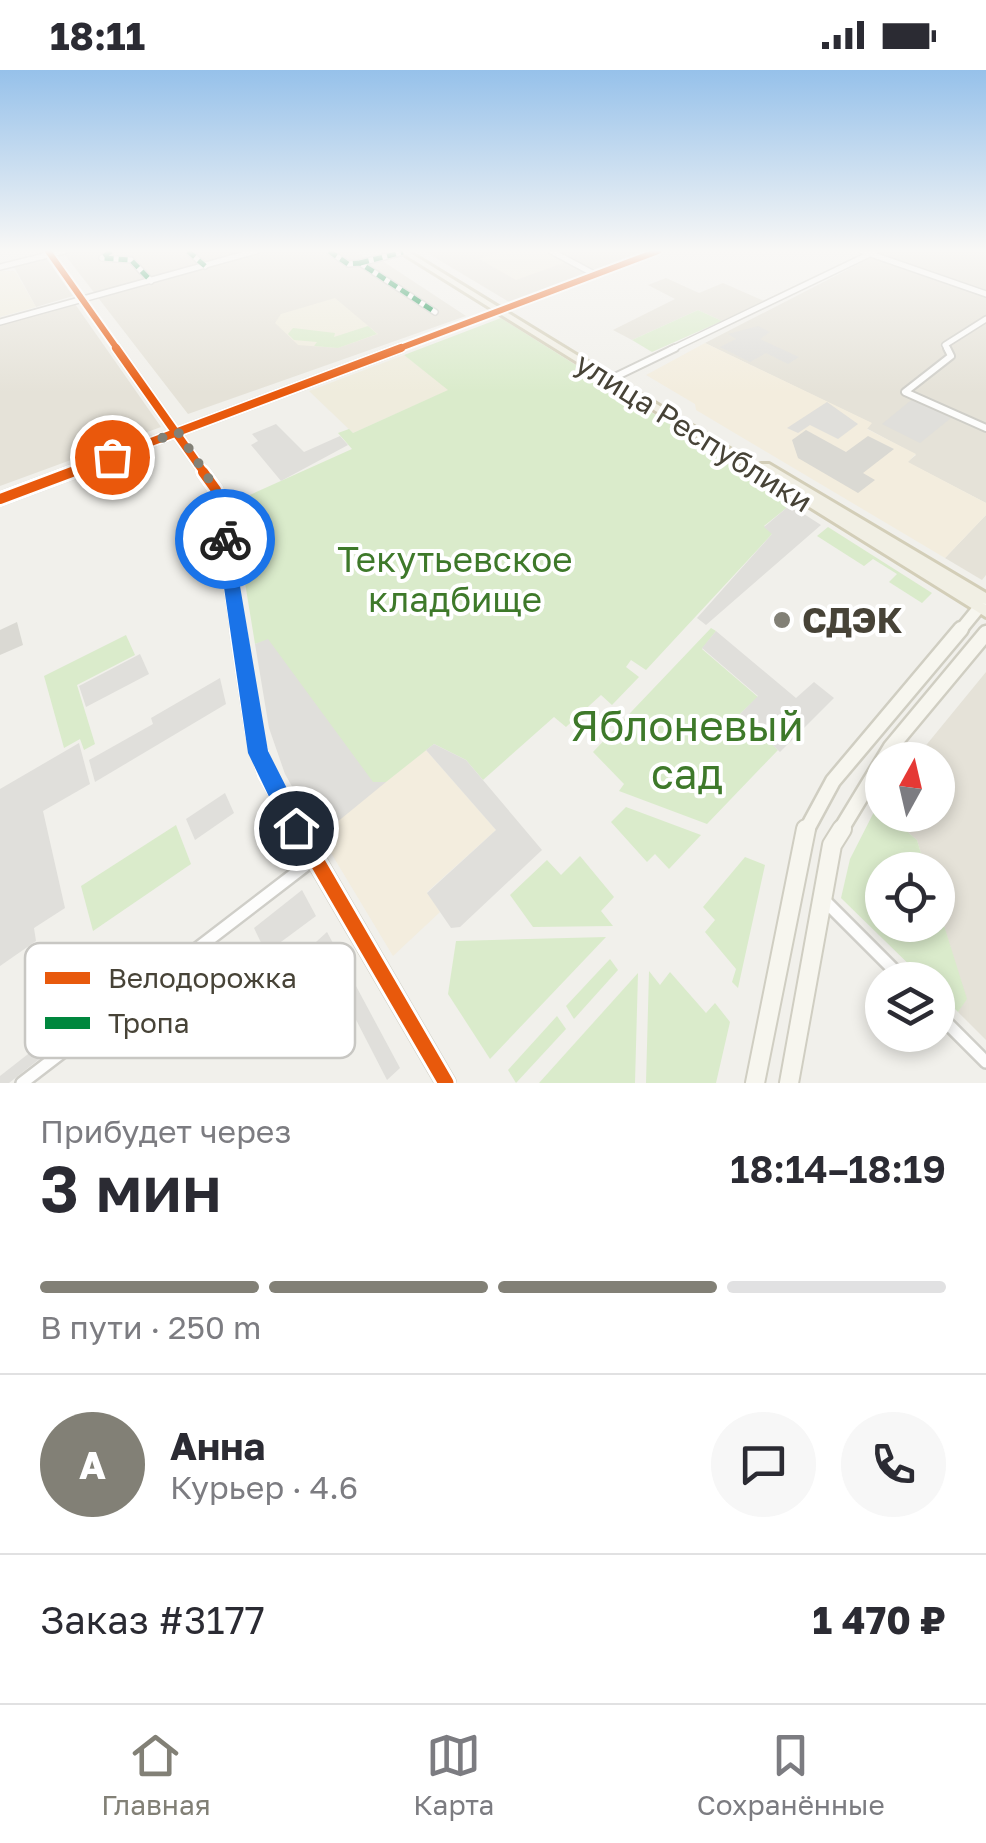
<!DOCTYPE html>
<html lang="ru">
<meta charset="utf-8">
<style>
:root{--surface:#fff;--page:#f7f7f7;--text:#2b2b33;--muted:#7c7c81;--line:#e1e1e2;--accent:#828076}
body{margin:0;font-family:"Golos Text",sans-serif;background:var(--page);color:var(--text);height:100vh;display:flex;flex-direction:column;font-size:38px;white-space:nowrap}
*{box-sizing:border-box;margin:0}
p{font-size:32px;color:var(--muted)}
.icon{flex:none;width:55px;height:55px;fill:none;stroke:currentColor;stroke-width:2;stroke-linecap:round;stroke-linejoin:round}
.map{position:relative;height:1013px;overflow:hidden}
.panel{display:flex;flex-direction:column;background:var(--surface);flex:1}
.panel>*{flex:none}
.needle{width:65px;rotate:8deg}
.fabs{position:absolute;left:865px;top:672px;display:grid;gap:20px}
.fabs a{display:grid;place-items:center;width:90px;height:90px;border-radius:50%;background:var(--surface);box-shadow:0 5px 15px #0003;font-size:50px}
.pin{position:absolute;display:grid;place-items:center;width:85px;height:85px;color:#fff;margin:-42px;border:5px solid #fff;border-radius:50%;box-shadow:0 2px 10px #0007}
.courier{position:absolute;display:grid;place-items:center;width:100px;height:100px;margin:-50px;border:8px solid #1a73e8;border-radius:50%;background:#fff;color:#222;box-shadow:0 2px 12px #0007}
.summary em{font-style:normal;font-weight:600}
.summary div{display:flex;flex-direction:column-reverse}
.summary{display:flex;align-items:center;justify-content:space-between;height:170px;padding:0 40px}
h1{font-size:65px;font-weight:600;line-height:75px}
.bar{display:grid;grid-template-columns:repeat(4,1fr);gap:15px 10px;align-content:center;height:120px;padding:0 40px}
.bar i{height:12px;border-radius:8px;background:var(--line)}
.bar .current{background:var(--accent)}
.bar p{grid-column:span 4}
.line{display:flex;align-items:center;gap:25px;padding:0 40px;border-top:2px solid var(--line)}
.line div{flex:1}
.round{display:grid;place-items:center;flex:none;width:105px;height:105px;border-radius:52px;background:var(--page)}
.status{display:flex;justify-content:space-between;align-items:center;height:70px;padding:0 50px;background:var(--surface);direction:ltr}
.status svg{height:28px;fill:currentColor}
.tabs{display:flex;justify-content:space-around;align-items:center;height:140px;border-top:2px solid var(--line);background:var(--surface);font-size:28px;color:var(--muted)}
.tabs a{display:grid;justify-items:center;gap:5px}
.tabs .current{color:var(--accent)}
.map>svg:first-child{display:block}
.residential{fill:#e5e2d8}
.commercial{fill:#f3edde}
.education{fill:#efecdd}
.green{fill:#daebcb}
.parking{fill:#e0dfdb}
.building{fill:#dad9d3}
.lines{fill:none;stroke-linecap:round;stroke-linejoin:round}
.street-far2-casing{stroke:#cfcec8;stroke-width:8}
.street-far1-casing{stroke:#cfcec8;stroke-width:10}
.street-casing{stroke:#cfcec8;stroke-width:16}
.secondary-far4-casing{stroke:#d0cec2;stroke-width:9}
.secondary-far3-casing{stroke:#d0cec2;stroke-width:12}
.secondary-far2-casing{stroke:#d0cec2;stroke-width:16}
.secondary-far1-casing{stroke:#d0cec2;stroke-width:19}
.secondary-casing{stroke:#d0cec2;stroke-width:22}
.primary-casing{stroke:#d3ceb8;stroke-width:6}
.street-far2{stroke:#fdfdfc;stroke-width:5}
.street-far1{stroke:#fdfdfc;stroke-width:6}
.street{stroke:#fdfdfc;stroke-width:11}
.secondary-far4{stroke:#f7f6ef;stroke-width:6}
.secondary-far3{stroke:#f7f6ef;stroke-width:9}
.secondary-far2{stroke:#f7f6ef;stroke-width:11}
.secondary-far1{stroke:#f7f6ef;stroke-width:14}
.secondary{stroke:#f7f6ef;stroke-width:18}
.primary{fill:#f1efe4;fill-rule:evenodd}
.quiet{stroke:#00873e;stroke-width:5;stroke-dasharray:9 5;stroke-linecap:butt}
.cycleway-far4-casing{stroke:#fff;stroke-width:10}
.cycleway-far3-casing{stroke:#fff;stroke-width:12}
.cycleway-far2-casing{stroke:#fff;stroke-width:16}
.cycleway-far1-casing{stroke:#fff;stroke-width:19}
.cycleway-casing{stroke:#fff;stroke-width:21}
.cycleway-far4{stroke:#e8590c;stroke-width:6}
.cycleway-far3{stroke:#e8590c;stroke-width:8}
.cycleway-far2{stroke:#e8590c;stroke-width:10}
.cycleway-far1{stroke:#e8590c;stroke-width:12}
.cycleway{stroke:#e8590c;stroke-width:15}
.route{fill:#1a73e8}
.done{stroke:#828076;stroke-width:10;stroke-dasharray:0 18}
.poi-dot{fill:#828076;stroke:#fff;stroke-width:4}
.labels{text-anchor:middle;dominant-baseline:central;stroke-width:8;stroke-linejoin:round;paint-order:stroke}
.far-street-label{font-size:30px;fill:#474337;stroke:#fff}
.park-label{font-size:35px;fill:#3e792a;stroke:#fff}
.poi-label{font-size:35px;font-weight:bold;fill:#474337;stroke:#fff;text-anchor:start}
.near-park-label{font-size:42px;fill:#3e792a;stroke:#fff}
.key{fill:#fff;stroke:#c8c7c3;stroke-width:2.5}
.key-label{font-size:28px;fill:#474337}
</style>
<div class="status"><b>18:11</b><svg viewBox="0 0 49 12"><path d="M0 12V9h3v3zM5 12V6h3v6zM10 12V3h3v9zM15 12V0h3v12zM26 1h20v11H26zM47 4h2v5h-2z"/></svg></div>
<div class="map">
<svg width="986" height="1013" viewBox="0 0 986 1013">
<rect width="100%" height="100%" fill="#f1f0eb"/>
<!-- residential -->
<g class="residential">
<polygon points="62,181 355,181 373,193 381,190 466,246 188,344"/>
<polygon points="424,181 547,181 591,203 511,233"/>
<polygon points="556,181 647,181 595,201"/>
<polygon points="869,181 986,181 986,221"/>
<polygon points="45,187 73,226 36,237 13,195"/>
<polygon points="872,187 986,227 986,433 907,392 916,385 866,358 871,353 705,273"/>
<polygon points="666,208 699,223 723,213 764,231 722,251 698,240 632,270 613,260 675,229 648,215"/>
<polygon points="75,234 161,357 0,416 0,255"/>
<polygon points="986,445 986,505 982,510 945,488"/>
<polygon points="986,602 986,970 958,942 966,929 938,836 938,800 926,800 917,770 888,745 938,745 938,690 914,690"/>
</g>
<!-- commercial -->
<g class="commercial">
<polygon points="705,273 872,353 867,359 916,384 908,392 986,433 986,445 945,488 696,340 695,334 646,305"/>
<polygon points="426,680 496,760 427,822 440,842 393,886 304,738 361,696 385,712"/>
</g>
<!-- education -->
<g class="education">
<polygon points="503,181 545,181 566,192 516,210 479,189"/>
<polygon points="0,201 15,201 36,237 0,247"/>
<polygon points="335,228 378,264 338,278 298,275 275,253 281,244"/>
<polygon points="404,285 449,320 353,363 309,321"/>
</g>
<!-- green -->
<g class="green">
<polygon points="698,240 722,251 652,282 632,270"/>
<polygon points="501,248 798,434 789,436 764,456 773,463 646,600 631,590 626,597 639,607 612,635 601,625 566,657 554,647 483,710 466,690 434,674 386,712 373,713 268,570 255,574 232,433 352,379 338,363 349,359 353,363 448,320 404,285"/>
<polygon points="368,256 377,264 338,278 314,276 317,272 294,270 288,264 293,258 335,263 334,267"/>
<polygon points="828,457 932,523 922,533 889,512 897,504 873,489 864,496 817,466"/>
<polygon points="711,558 716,561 702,579 758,627 740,644 778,680 707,754 619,721 624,714 593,682"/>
<polygon points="126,565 135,585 77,615 95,674 84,680 80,669 64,678 44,606"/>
<polygon points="877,736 917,770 926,800 882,800 882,855 938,855 938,836 967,929 958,942 938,922 938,910 925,910 841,828 850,789"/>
<polygon points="626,737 701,765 669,799 655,784 647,792 611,752"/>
<polygon points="176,755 191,794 93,861 81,816"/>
<polygon points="580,786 614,827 601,841 613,856 533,857 510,825 547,790 561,805"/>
<polygon points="745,787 765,795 738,918 732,912 736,899 705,862 715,850 703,837"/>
<polygon points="606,867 490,989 448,924 456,871"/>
<polygon points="610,889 618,900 574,949 566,936"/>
<polygon points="649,901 660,915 670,902 706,943 715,933 730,952 716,1013 646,1013"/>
<polygon points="638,903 635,1013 539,1013"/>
<polygon points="557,946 566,959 516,1013 508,1000"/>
</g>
<!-- parking -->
<g class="parking">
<polygon points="758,256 770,262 760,269 799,287 788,294 766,283 750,292 720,277 736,269 728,264"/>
<polygon points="915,327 951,348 920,373 882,354"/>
<polygon points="827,332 858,354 838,369 810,355 798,363 787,358"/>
<polygon points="276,354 304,382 340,366 348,375 281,411 251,375 258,371 252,364"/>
<polygon points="790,435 821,455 706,555 697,548 772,464 764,457"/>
<polygon points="716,561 796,628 814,612 834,628 780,682 740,644 758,626 702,578"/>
<polygon points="268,569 373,712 386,712 320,766 285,704 269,658 255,574"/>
<polygon points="140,584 149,604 86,637 79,616"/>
<polygon points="220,608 226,634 95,712 89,690 153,654 151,648"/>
<polygon points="79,673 90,714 43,741 65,838 34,858 36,871 0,896 0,719"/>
<polygon points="434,674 466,690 542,780 460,857 451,858 427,823 496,760 426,680"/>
<polygon points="225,723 234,743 195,770 186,749"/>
<polygon points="302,820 316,846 266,883 254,858"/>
<polygon points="327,862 400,998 387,1010 316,872"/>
<polygon points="78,945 81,956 9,1013 0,1013 0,1006"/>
</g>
<!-- building -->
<g class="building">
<polygon points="806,360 846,382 868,366 894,379 863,403 875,410 858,423 798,388 792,370"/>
<polygon points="17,552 23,575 0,585 0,560"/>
</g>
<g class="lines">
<!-- street-far2 casing -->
<g class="street-far2-casing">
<g id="street-far2">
<polyline points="111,181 102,188 131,190 151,211"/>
<polyline points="188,181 205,196"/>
<polyline points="329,181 348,194 360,193 435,242"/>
<polyline points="551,181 596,205"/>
<polyline points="862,181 986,224"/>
<polyline points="360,193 403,182"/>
<polyline points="0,197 64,181"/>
<polyline points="0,252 256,181"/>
<polyline points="670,280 876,181"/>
<polyline points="948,280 945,275 986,249"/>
</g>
</g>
<!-- street-far1 casing -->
<g class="street-far1-casing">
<g id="street-far1">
<polyline points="947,278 951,286 905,322 986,358"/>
<polyline points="617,306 675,278"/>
</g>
</g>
<!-- street casing -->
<g class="street-casing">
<g id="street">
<polyline points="823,829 904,910"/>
<polyline points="938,944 986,992"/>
<polyline points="22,1013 314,789"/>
</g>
</g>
<!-- secondary-far4 casing -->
<g class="secondary-far4-casing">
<g id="secondary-far4">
<polyline points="48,181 118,280"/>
<polyline points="395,280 658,181"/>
</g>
</g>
<!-- secondary-far3 casing -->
<g class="secondary-far3-casing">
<g id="secondary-far3">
<polyline points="116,278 205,404"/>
<polyline points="66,404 401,278"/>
</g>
</g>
<!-- secondary-far2 casing -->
<g class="secondary-far2-casing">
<g id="secondary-far2">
<polyline points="203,402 216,420 238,562"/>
<polyline points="0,429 72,402"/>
<polyline points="959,562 986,529"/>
</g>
</g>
<!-- secondary-far1 casing -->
<g class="secondary-far1-casing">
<g id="secondary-far1">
<polyline points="238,559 254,664 266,704 299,761"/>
<polyline points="806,761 833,711 961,559"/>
<polyline points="840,761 891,677 986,563"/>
</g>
</g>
<!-- secondary casing -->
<g class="secondary-casing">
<g id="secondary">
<polyline points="298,759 446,1013"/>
<polyline points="755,1013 806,759"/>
<polyline points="789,1013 832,775 842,759"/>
</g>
</g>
<!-- primary casing -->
<g class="primary-casing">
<polygon id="primary" points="399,181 407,181 761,398 761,394 769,394 986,523 986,534 982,533 986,535 986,547"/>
</g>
<!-- street-far2 -->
<use href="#street-far2" class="street-far2"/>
<!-- street-far1 -->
<use href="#street-far1" class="street-far1"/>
<!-- street -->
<use href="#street" class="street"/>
<!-- secondary-far4 -->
<use href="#secondary-far4" class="secondary-far4"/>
<!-- secondary-far3 -->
<use href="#secondary-far3" class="secondary-far3"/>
<!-- secondary-far2 -->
<use href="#secondary-far2" class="secondary-far2"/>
<!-- secondary-far1 -->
<use href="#secondary-far1" class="secondary-far1"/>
<!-- secondary -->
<use href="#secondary" class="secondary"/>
<!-- primary -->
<use href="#primary" class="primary"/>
<!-- quiet -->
<g class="quiet">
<polyline points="111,181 102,188 131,190 151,211"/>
<polyline points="188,181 205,196"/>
<polyline points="329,181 348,194 360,193 435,242"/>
<polyline points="360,193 403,182"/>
</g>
<!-- cycleway-far4 casing -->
<g class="cycleway-far4-casing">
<g id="cycleway-far4">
<polyline points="48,181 118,280"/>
<polyline points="395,280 658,181"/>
</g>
</g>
<!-- cycleway-far3 casing -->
<g class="cycleway-far3-casing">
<g id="cycleway-far3">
<polyline points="116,278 205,404"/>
<polyline points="66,404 401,278"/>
</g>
</g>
<!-- cycleway-far2 casing -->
<g class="cycleway-far2-casing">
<g id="cycleway-far2">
<polyline points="203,402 216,420 238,562"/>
<polyline points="0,429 72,402"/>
</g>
</g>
<!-- cycleway-far1 casing -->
<g class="cycleway-far1-casing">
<polyline id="cycleway-far1" points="238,559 254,664 266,704 299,761"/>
</g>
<!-- cycleway casing -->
<g class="cycleway-casing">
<polyline id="cycleway" points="298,759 446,1013"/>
</g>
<!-- cycleway-far4 -->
<use href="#cycleway-far4" class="cycleway-far4"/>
<!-- cycleway-far3 -->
<use href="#cycleway-far3" class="cycleway-far3"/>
<!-- cycleway-far2 -->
<use href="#cycleway-far2" class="cycleway-far2"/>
<!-- cycleway-far1 -->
<use href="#cycleway-far1" class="cycleway-far1"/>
<!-- cycleway -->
<use href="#cycleway" class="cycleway"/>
</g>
<!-- sky -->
<linearGradient id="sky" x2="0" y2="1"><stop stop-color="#96c1ea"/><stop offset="0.56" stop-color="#f9f8f6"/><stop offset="1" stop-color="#f9f8f6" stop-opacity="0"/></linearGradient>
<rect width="986" height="323" fill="url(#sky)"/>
<!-- route -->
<polygon class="route" points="225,463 232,469 268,681 307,758 296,770 288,766 248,683 217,469"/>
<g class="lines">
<!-- done -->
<polyline class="done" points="112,387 178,362 216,420 225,469"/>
</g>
<!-- markers -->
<circle class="poi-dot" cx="782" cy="550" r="10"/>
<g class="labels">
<!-- far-street labels -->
<g class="far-street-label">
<text transform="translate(694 362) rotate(32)">улица Республики</text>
</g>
<!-- park labels -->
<g class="park-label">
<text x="455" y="489">Текутьевское<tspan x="455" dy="40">кладбище</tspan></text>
</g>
<!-- poi labels -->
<g class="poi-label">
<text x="802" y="550">СДЭК</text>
</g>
<!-- near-park labels -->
<g class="near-park-label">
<text x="687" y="655">Яблоневый<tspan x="687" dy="48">сад</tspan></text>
</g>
</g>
<!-- legend -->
<rect x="25" y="873" width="330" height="115" rx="15" class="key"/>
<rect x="45" y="902" width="45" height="12" fill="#e8590c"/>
<rect x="45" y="947" width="45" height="12" fill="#00873e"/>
<g class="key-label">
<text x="108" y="918">Велодорожка</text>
<text x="108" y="963">Тропа</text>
</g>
</svg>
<div class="fabs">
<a><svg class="needle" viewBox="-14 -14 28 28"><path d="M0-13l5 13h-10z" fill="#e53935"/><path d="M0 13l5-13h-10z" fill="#7c7c81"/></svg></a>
<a><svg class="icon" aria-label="locate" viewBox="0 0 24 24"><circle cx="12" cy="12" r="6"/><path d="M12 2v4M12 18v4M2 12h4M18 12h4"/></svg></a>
<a><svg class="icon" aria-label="layers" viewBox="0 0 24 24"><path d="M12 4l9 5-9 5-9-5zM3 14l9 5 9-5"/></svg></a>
</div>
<div class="pin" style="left:112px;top:387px;background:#ea580c"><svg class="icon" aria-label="bag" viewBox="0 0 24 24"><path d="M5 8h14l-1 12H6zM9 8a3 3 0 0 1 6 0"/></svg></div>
<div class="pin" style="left:296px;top:758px;background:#1f2937"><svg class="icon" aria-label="home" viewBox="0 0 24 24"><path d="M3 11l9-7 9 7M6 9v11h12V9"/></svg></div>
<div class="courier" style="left:225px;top:469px"><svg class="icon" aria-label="bike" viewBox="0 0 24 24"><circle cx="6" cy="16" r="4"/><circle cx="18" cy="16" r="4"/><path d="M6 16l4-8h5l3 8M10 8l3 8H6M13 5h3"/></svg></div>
</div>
<section class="panel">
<div class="summary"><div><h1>3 мин</h1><p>Прибудет через</p></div><em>18:14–18:19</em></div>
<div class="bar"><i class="current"></i><i class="current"></i><i class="current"></i><i></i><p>В пути · 250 m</p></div>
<div class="line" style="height:180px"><b class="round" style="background:var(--accent);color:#fff">А</b><div><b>Анна</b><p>Курьер · 4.6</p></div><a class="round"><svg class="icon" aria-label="chat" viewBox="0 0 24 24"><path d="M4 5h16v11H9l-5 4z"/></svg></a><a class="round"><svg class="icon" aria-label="phone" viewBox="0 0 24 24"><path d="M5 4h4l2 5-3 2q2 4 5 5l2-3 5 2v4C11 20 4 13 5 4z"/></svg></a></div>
<div class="line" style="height:130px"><div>Заказ #3177</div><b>1 470 ₽</b></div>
</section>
<nav class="tabs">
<a class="current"><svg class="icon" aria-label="home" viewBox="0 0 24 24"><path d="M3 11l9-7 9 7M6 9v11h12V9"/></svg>Главная</a>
<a><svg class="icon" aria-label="map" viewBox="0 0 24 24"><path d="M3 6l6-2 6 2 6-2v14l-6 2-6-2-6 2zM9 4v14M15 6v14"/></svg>Карта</a>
<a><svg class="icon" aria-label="saved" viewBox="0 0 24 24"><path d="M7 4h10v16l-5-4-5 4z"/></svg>Сохранённые</a>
</nav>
